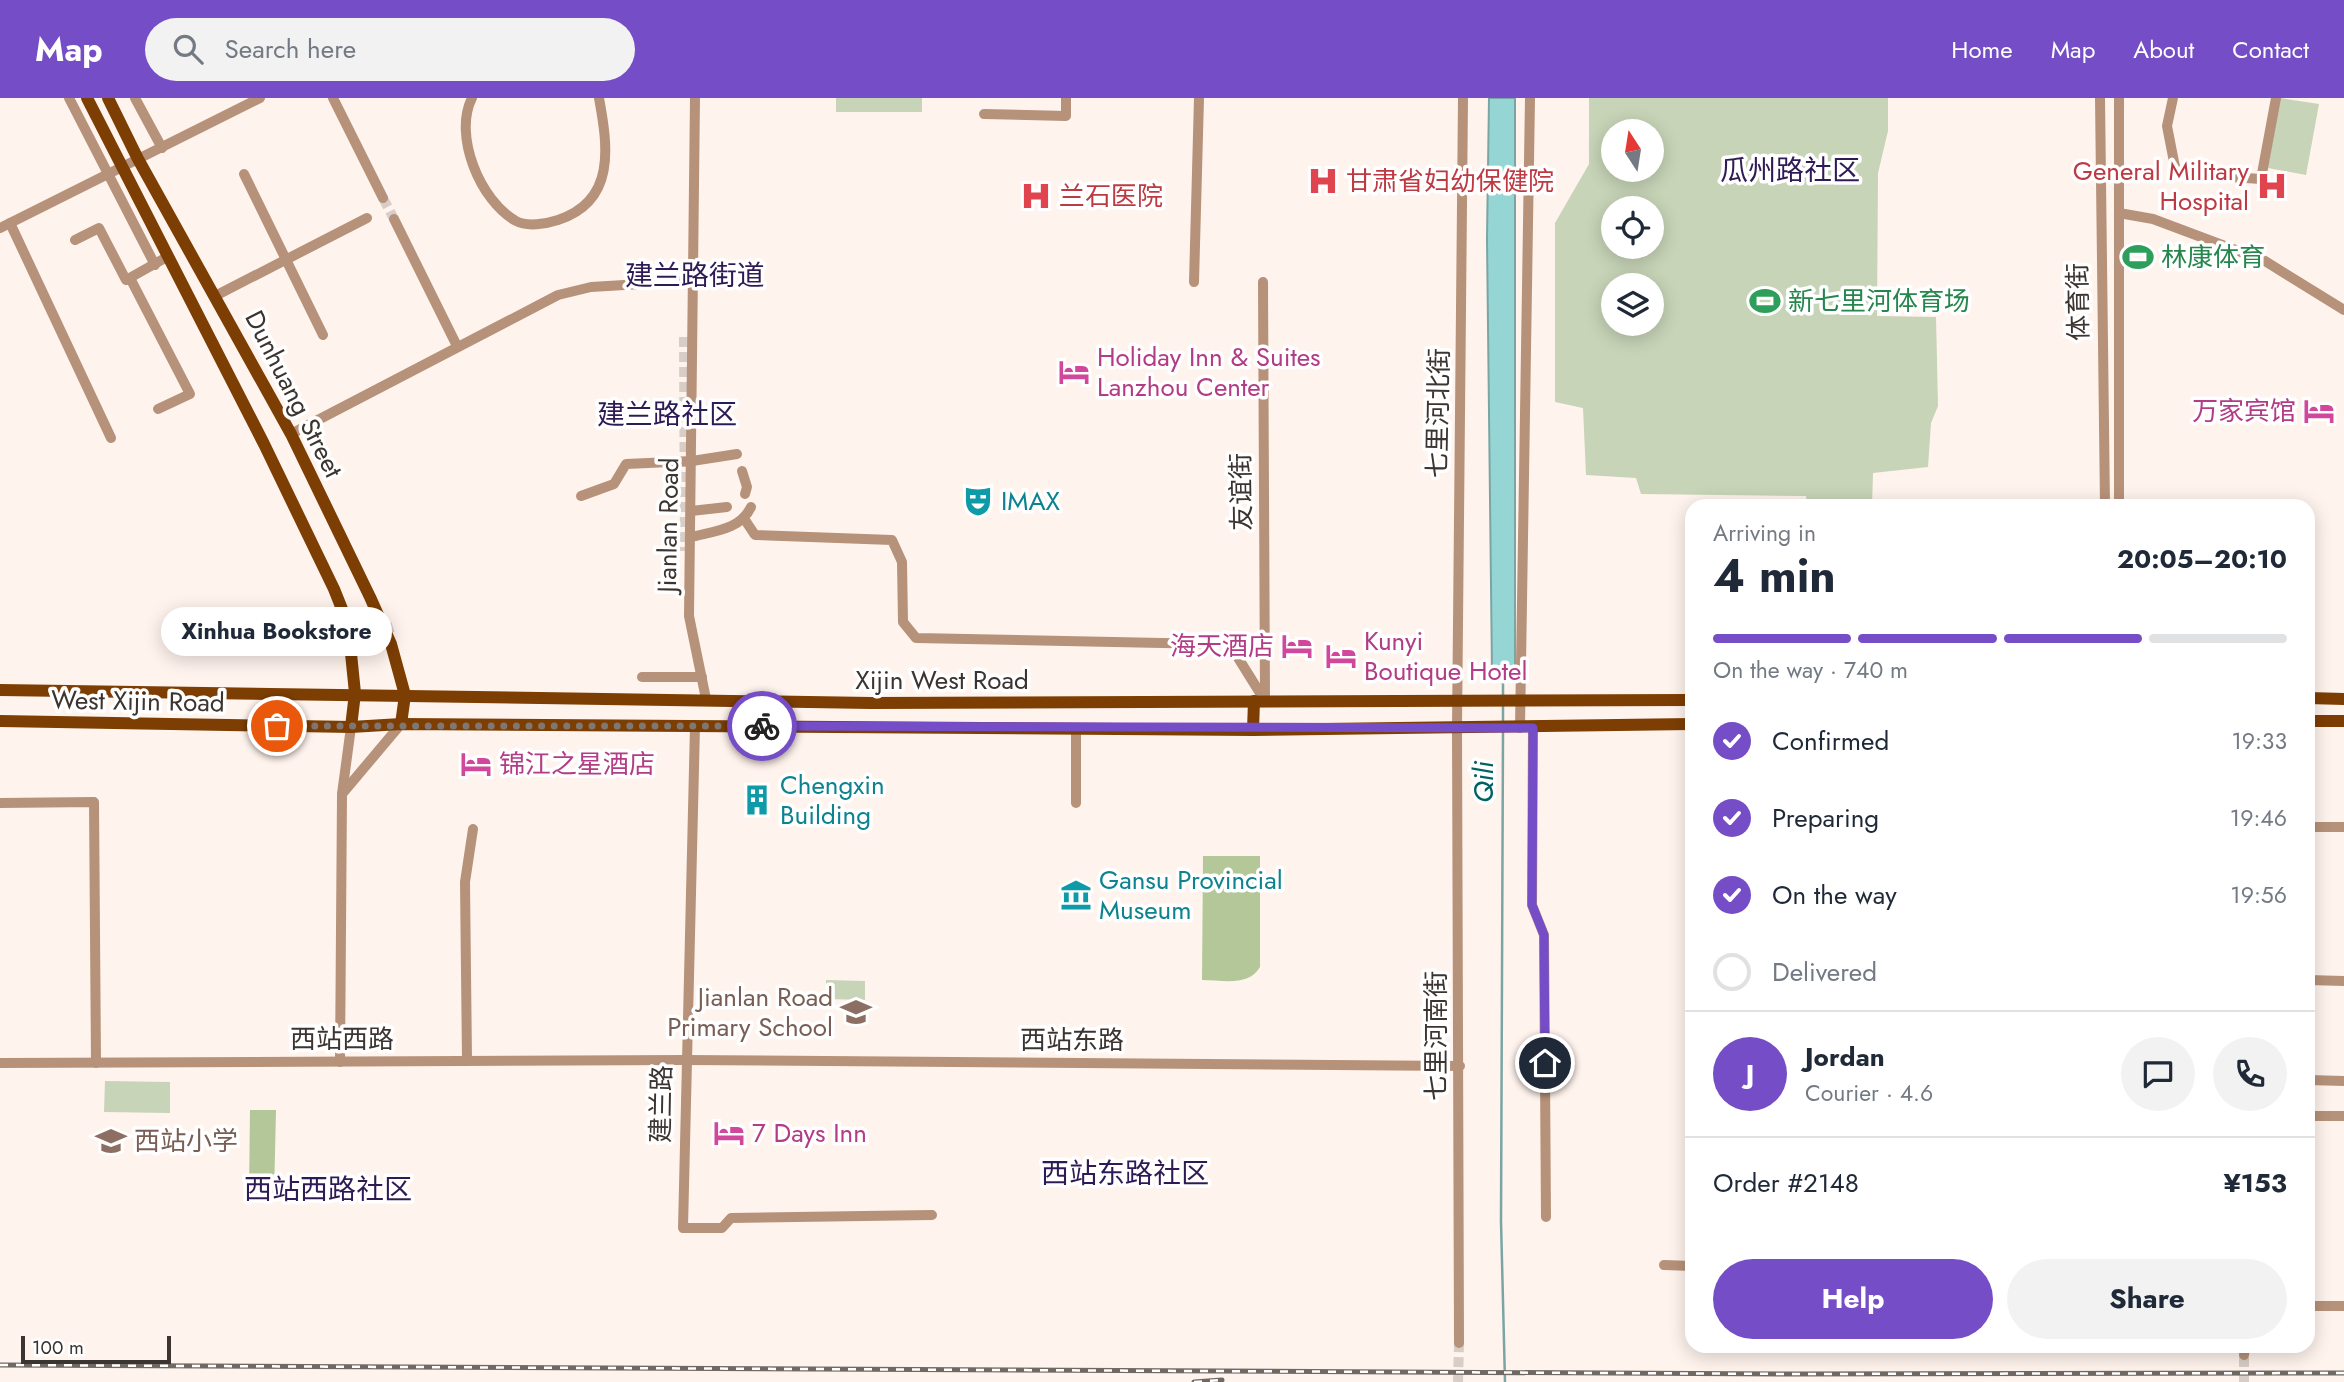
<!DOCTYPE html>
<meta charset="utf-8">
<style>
:root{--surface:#fff;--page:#f2f2f3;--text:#1f2937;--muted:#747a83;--line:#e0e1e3;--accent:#754dc6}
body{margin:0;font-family:Jost,"Noto Sans SC",sans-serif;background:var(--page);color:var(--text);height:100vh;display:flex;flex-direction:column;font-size:26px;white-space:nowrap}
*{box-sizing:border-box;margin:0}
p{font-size:23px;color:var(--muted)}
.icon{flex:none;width:38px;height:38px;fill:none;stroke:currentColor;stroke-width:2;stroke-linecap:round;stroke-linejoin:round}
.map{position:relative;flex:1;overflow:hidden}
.sheet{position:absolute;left:1685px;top:401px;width:630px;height:854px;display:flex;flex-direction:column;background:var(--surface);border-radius:21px;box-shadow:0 4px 18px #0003}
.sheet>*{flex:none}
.needle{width:46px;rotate:348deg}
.tools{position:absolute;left:1601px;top:21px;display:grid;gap:14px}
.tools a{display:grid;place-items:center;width:63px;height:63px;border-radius:50%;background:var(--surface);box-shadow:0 4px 18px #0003;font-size:35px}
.scale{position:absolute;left:21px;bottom:18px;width:150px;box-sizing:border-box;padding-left:7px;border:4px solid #3b3430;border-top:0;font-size:19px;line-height:24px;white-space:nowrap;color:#3b3430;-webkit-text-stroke:5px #fff;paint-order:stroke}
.pin{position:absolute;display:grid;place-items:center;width:60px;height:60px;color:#fff;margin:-30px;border:4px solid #fff;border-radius:50%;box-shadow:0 2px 7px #0007}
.courier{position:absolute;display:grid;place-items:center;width:70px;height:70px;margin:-35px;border:5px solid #754dc6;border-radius:50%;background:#fff;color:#222;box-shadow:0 2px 9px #0007}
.bubble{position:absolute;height:49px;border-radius:24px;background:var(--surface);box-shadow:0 4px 18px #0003;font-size:23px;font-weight:700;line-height:49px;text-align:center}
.summary em{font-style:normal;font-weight:700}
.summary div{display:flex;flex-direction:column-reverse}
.summary{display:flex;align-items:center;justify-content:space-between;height:119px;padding:0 28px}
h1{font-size:46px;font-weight:700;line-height:52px}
.bar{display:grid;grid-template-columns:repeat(4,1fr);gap:10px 7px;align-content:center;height:84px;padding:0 28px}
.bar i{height:9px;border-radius:5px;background:var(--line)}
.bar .current{background:var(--accent)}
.bar p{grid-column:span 4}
.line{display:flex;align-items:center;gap:18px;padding:0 28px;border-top:2px solid var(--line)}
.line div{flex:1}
.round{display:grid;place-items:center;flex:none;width:74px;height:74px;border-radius:37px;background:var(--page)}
ol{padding:0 28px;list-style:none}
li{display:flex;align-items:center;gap:21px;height:77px}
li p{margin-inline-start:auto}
li .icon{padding:7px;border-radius:50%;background:var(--accent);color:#fff;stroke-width:4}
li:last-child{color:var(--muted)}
li i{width:38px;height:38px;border:4px solid var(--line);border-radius:50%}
.button{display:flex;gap:14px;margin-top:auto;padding:14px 28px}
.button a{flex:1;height:80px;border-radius:42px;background:var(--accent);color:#fff;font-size:28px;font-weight:700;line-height:80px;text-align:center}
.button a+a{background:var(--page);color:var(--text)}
header{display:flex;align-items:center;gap:42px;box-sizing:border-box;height:98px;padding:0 35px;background:var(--accent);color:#fff}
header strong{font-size:33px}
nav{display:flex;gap:38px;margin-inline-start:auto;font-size:24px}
.search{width:490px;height:63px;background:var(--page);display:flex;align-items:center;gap:18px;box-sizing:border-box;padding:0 24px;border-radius:38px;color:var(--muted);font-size:26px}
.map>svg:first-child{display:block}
.green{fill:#c7d4b7;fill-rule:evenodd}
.forest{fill:#b3c799}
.water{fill:#95d6d5;stroke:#7aa5a4;stroke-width:2}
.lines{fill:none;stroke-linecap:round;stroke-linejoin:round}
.stream{stroke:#7aa5a4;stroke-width:2.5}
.minor-tunnel{stroke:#d8cdc7;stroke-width:10;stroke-dasharray:10 5;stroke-linecap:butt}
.minor{stroke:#b7927a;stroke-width:10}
.major{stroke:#7d3e03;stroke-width:12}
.rail-casing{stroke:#706863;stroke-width:5}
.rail{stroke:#fff;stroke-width:2.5;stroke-dasharray:8;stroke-linecap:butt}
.done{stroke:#807772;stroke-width:7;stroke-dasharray:0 12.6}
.route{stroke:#754dc6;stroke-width:9}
.labels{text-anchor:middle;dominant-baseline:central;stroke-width:7;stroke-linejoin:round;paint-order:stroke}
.health-label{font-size:26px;fill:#be3a42;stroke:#fff;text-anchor:start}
.leisure-label{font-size:26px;fill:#27864d;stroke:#fff;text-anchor:start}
.street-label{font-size:26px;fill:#3b3430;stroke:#fff}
.hotel-label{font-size:26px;fill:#b23c85;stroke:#fff;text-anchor:start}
.culture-label{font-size:26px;fill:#0d838f;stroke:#fff;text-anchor:start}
.education-label{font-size:26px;fill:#785e54;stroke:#fff;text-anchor:end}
.neighbourhood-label{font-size:28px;fill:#2e1a54;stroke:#fff}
.water-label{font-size:28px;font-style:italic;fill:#016263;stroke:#fff}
</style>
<header>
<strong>Map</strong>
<div class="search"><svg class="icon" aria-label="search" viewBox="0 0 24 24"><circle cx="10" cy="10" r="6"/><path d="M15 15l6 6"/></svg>Search here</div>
<nav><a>Home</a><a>Map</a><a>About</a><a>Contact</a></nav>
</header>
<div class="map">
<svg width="2344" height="1284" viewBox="0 0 2344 1284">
<rect width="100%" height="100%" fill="#fff3ed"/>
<!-- green -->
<g class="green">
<rect x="836" y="0" width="86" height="14"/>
<path d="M1589,0H1888V33L1878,75L1877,218L1936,219L1938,308L1931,325L1928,369L1873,375L1872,408H1807L1806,398L1641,396L1636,380L1586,377L1583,310L1555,304V125L1589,66ZM1652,33V72H1614V33ZM1652,110V149H1614V110ZM1614,187H1652V226H1614Z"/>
<polygon points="2280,0 2319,6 2306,77 2268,70"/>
<polygon points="826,882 865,883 865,902 826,901"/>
<polygon points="105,983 170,984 170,1015 104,1014"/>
</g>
<!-- forest -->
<g class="forest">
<path d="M1203,758H1260V869C1248,889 1223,882 1202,882Z"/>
<polygon points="250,1012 276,1012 274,1098 249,1097"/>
</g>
<!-- water -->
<polygon class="water" points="1489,0 1515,0 1515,575 1492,573 1487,141"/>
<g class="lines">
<!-- stream -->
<g class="stream">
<polyline points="1503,598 1503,573"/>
<polyline points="1503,623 1503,608"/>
<polyline points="1503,633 1501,1123 1505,1284"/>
</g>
<!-- minor-tunnel -->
<g class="minor-tunnel">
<polyline points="383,100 394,121"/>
<polyline points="684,239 685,453"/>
<polyline points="333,548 393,529"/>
<polyline points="1458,1284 1459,1245"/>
<polyline points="2244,1284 2244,1257"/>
</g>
<!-- minor -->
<g class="minor">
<polyline points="69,0 155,167"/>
<polyline points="135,0 162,50"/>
<polyline points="333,0 383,100"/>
<path d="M472,0C453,37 480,103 516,123C527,129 546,126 558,122C616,103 608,49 599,0"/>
<polyline points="695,0 689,518 706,601"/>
<polyline points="2100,0 2105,408"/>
<polyline points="2119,0 2119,408"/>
<polyline points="2173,0 2167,28 2175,69 2183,76 2261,81 2276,0"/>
<polyline points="984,16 1066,18 1066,0"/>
<polyline points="244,76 323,237"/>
<polyline points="2119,115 2153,121 2265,163 2344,212"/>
<polyline points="394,121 457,248"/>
<polyline points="10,125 111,340"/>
<polyline points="0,130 260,0"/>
<polyline points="75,142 99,130 126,182 167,159"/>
<polyline points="130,180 190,296 158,311"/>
<polyline points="1194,184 1199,0"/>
<polyline points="1263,184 1265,603"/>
<polyline points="217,197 367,120"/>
<polyline points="291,336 558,197 591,189 691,183"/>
<polyline points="742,373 747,389 745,396"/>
<polyline points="581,398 614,386 626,366 692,363 737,356"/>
<polyline points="691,413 727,409"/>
<polyline points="745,422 755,437 892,442 902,464 903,524 916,540 1211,546 1227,542 1265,603"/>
<path d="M691,439C714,433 740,432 751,409"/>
<polyline points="642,579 702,579"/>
<polyline points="695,628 683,1130 722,1130 731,1120 932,1117"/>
<polyline points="1520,630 1530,0"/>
<polyline points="1533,630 1532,807 1544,837 1546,1119"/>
<polyline points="342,696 401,626"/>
<polyline points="0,705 94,704 96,965"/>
<polyline points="1076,705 1076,631"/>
<polyline points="2308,729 2344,729"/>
<polyline points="2308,882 2344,883"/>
<polyline points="467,963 465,784 473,731"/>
<polyline points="340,964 342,696 351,629"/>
<polyline points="0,965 685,962 1460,968"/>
<polyline points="2308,982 2344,983"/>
<polyline points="2308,1018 2344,1018"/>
<polyline points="1664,1167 1692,1168"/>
<polyline points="2308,1208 2344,1208"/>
<polyline points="1459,1245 1457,631 1463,0"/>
<polyline points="2244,1257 2245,1248"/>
</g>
<!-- major -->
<g class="major">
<polyline points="87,0 264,346 334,491 348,526 355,595 351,629"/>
<polyline points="108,0 138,61 291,336 370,499 391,546 405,597 401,626"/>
<polyline points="0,592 871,605 1692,602"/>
<polyline points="2308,600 2344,601"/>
<polyline points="0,623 351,629 401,626 1253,632 1692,626"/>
<polyline points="2308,623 2344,623"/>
<polyline points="1253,632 1254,603"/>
</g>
<!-- rail casing -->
<g class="rail-casing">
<g id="rail">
<polyline points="0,1267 1800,1276 2344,1275"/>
<polyline points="1194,1284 1222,1282"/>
</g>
</g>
<!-- rail -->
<use href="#rail" class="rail"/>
</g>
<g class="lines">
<!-- done -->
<polyline class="done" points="277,628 762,628"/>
<!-- route -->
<polyline class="route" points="762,628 1533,630 1532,807 1544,837 1545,965"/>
</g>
<!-- icons -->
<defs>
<g id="hospital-bare" transform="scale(2.415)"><path d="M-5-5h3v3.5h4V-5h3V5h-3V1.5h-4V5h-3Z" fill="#e0444e" stroke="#fff" stroke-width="2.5" paint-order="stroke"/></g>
<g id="stadium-bare" transform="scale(2.415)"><path d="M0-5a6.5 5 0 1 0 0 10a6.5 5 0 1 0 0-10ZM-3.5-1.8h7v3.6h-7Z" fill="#2e9e5b" stroke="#fff" stroke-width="2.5" paint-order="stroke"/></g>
<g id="hotel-bare" transform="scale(2.415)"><path d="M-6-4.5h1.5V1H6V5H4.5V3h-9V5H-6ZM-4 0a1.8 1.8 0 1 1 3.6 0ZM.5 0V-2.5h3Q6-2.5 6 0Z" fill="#d1479c" stroke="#fff" stroke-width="2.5" paint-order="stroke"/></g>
<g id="theatre-bare" transform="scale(2.415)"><path d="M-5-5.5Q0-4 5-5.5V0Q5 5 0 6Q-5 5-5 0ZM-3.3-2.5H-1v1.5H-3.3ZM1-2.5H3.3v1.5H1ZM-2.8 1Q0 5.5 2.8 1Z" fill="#0f9aa8" stroke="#fff" stroke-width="2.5" paint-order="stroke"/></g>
<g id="building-bare" transform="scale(2.415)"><path d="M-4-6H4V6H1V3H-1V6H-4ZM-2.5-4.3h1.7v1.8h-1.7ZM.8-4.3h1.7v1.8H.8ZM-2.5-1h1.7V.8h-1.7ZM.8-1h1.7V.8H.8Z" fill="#0f9aa8" stroke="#fff" stroke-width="2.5" paint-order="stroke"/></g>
<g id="museum-bare" transform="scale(2.415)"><path d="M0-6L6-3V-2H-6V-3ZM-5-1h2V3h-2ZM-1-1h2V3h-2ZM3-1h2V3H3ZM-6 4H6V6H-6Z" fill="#0f9aa8" stroke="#fff" stroke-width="2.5" paint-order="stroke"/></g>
<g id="school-bare" transform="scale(2.415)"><path d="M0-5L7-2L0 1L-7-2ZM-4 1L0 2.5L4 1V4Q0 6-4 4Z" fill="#8d6e63" stroke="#fff" stroke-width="2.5" paint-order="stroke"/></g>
</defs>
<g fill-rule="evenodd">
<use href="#hospital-bare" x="1323" y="83"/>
<use href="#hospital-bare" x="2272" y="88"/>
<use href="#hospital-bare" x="1036" y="98"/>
<use href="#stadium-bare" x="2138" y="159"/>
<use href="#stadium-bare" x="1765" y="203"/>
<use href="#hotel-bare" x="1074" y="274"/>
<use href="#hotel-bare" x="2319" y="313"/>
<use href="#theatre-bare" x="978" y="403"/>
<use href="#hotel-bare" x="1297" y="548"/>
<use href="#hotel-bare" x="1341" y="558"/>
<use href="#hotel-bare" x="476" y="666"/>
<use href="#building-bare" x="757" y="702"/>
<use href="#museum-bare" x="1076" y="797"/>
<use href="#school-bare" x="856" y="914"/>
<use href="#hotel-bare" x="729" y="1035"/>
<use href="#school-bare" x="111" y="1043"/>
</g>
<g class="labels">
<!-- health labels -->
<g class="health-label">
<text x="2249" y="73" text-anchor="end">General Military<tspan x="2249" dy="30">Hospital</tspan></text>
<text x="1346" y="83">甘肃省妇幼保健院</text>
<text x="1059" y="98">兰石医院</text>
</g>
<!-- leisure labels -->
<g class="leisure-label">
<text x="2161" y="159">林康体育</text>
<text x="1788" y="203">新七里河体育场</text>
</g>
<!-- street labels -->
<g class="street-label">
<text transform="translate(2078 204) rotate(-91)">体育街</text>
<text transform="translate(294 296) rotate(63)">Dunhuang Street</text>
<text transform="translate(1438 315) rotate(-89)">七里河北街</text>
<text transform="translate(1241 394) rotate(-91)">友谊街</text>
<text transform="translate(668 427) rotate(-89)">Jianlan Road</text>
<text x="942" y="582">Xijin West Road</text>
<text transform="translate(138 603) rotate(1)">West Xijin Road</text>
<text transform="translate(1436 938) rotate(-90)">七里河南街</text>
<text x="342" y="941">西站西路</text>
<text x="1072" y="942">西站东路</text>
<text transform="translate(661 1006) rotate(-89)">建兰路</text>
</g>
<!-- hotel labels -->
<g class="hotel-label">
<text x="1097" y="259">Holiday Inn &amp; Suites<tspan x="1097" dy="30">Lanzhou Center</tspan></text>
<text x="2296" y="313" text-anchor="end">万家宾馆</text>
<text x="1364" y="543">Kunyi<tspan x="1364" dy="30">Boutique Hotel</tspan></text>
<text x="1274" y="548" text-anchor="end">海天酒店</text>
<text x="499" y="666">锦江之星酒店</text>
<text x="752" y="1035">7 Days Inn</text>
</g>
<!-- culture labels -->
<g class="culture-label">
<text x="1001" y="403">IMAX</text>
<text x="780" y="687">Chengxin<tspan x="780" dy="30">Building</tspan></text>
<text x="1099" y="782">Gansu Provincial<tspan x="1099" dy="30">Museum</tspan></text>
</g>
<!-- education labels -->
<g class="education-label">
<text x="833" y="899">Jianlan Road<tspan x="833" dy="30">Primary School</tspan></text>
<text x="134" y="1043" text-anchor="start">西站小学</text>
</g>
<!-- neighbourhood labels -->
<g class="neighbourhood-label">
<text x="1790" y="72">瓜州路社区</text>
<text x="695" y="177">建兰路街道</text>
<text x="667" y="316">建兰路社区</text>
<text x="1125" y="1075">西站东路社区</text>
<text x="328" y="1091">西站西路社区</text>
</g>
<!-- water labels -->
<g class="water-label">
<text transform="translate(1483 684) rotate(-90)">Qili</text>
</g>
</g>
</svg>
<div class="tools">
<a><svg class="needle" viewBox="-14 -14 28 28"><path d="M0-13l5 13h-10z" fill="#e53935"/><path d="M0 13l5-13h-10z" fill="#747a83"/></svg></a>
<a><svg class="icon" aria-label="locate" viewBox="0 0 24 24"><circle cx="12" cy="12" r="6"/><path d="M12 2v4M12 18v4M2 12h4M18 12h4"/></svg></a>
<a><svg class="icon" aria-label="layers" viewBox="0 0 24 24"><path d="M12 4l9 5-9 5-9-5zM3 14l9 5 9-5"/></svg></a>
</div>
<div class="scale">100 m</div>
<div class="pin" style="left:277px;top:628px;background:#ea580c"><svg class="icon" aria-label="bag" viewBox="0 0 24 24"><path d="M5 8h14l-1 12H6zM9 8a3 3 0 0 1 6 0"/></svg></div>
<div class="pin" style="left:1545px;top:965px;background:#1f2937"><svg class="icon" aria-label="home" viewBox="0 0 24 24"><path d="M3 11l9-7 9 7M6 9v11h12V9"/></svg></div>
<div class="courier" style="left:762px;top:628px"><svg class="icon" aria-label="bike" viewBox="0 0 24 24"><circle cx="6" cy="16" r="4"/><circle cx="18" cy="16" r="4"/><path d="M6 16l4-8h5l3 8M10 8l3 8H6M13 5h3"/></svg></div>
<div class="bubble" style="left:161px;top:509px;width:231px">Xinhua Bookstore</div>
<section class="sheet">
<div class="summary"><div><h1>4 min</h1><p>Arriving in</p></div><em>20:05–20:10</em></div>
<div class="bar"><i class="current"></i><i class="current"></i><i class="current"></i><i></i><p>On the way · 740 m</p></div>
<ol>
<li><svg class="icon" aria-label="check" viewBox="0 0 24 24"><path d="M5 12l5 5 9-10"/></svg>Confirmed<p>19:33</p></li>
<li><svg class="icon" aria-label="check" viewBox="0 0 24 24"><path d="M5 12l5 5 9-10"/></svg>Preparing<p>19:46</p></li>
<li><svg class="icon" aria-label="check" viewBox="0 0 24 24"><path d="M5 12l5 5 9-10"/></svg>On the way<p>19:56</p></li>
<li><i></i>Delivered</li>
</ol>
<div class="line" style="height:126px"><b class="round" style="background:var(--accent);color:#fff">J</b><div><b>Jordan</b><p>Courier · 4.6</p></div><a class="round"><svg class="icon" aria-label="chat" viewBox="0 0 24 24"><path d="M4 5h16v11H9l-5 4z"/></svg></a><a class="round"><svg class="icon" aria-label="phone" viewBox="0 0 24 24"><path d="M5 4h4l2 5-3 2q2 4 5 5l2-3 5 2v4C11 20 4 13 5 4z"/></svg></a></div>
<div class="line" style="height:91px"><div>Order #2148</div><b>¥153</b></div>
<div class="button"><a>Help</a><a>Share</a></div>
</section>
</div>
